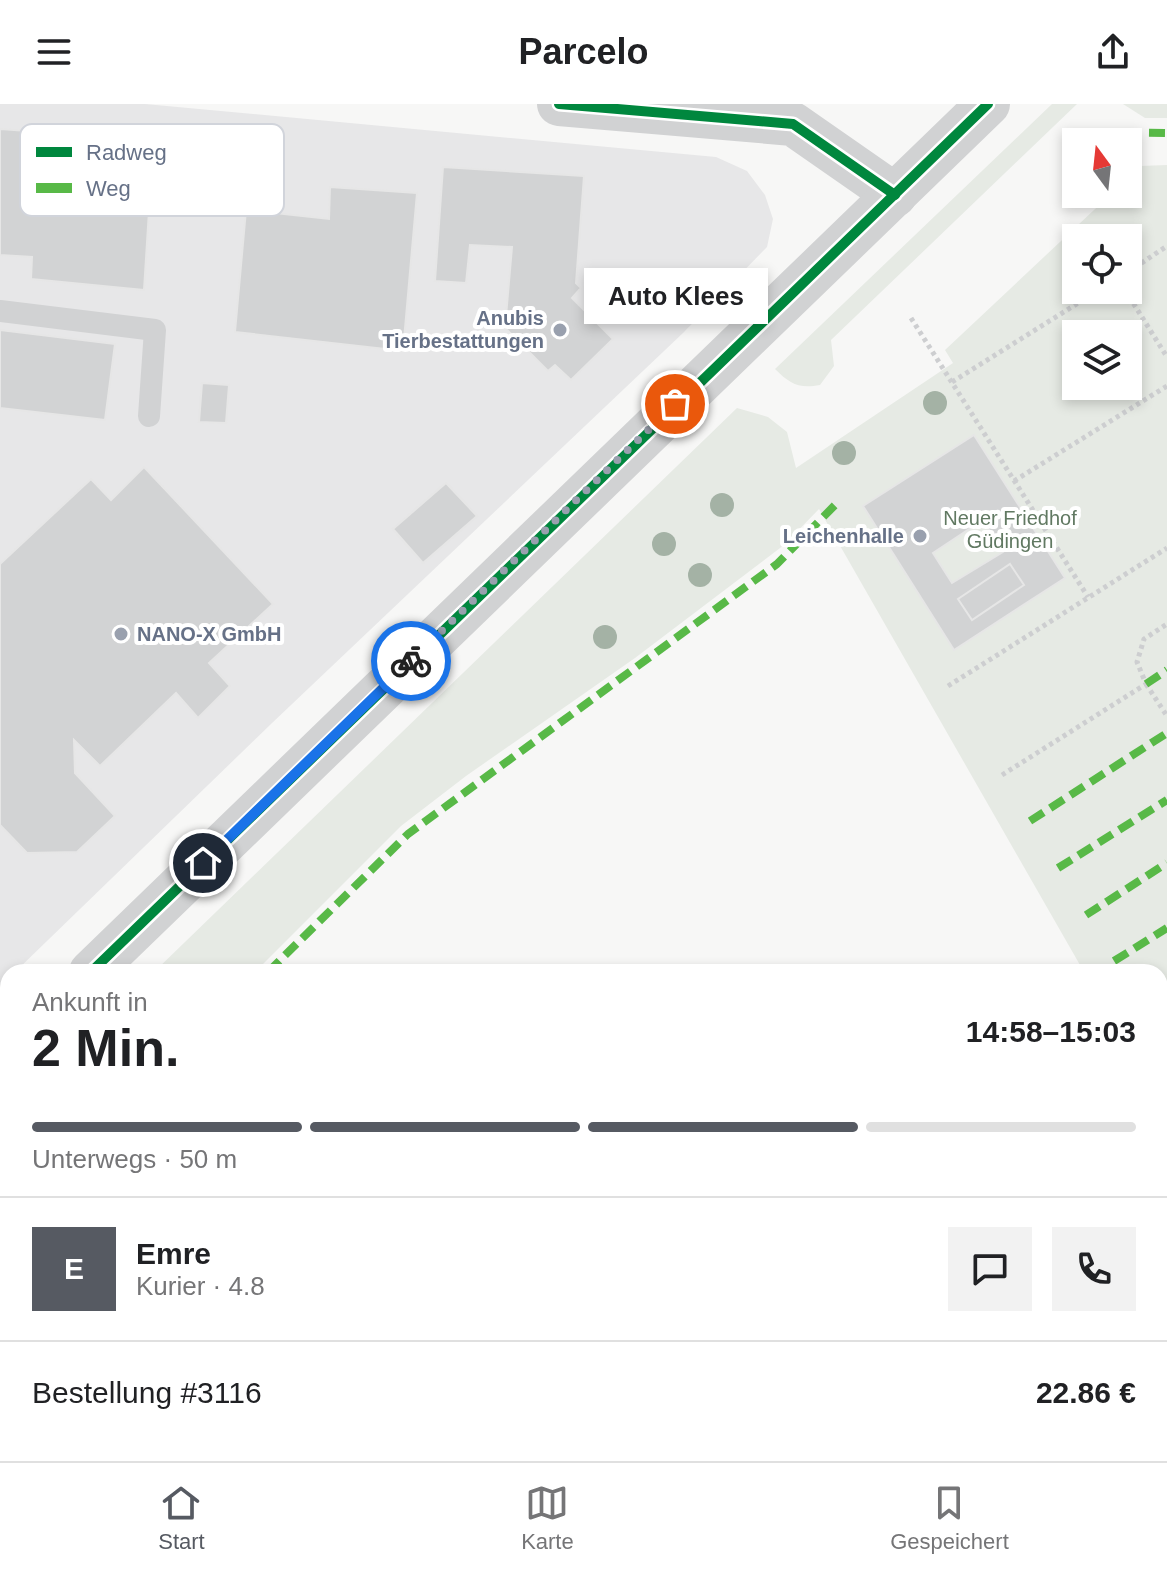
<!DOCTYPE html>
<html lang="de">
<meta charset="utf-8">
<style>
:root{--surface:#fff;--page:#f2f2f2;--text:#202124;--muted:#757577;--line:#e0e0e0;--accent:#565a62}
body{margin:0;font-family:Arial,sans-serif;background:var(--page);color:var(--text);height:100vh;display:flex;flex-direction:column;font-size:30px;white-space:nowrap}
*{box-sizing:border-box;margin:0}
p{font-size:26px;color:var(--muted)}
.icon{flex:none;width:44px;height:44px;fill:none;stroke:currentColor;stroke-width:2;stroke-linecap:round;stroke-linejoin:round}
.map{position:relative;flex:1;overflow:hidden}
.sheet{position:absolute;left:0px;top:860px;width:1168px;height:498px;display:flex;flex-direction:column;background:var(--surface);border-radius:24px 24px 0 0;box-shadow:0 4px 12px #0003}
.sheet>*{flex:none}
.needle{width:52px;rotate:345deg}
.buttons{position:absolute;left:1062px;top:24px;display:grid;gap:16px}
.buttons a{display:grid;place-items:center;width:80px;height:80px;border-radius:0px;background:var(--surface);box-shadow:0 4px 12px #0003;font-size:40px}
.pin{position:absolute;display:grid;place-items:center;width:68px;height:68px;color:#fff;margin:-34px;border:4px solid #fff;border-radius:50%;box-shadow:0 2px 8px #0007}
.courier{position:absolute;display:grid;place-items:center;width:80px;height:80px;margin:-40px;border:6px solid #1a73e8;border-radius:50%;background:#fff;color:#222;box-shadow:0 2px 10px #0007}
.bubble{position:absolute;height:56px;border-radius:0px;background:var(--surface);box-shadow:0 4px 12px #0003;font-size:26px;font-weight:600;line-height:56px;text-align:center}
.summary em{font-style:normal;font-weight:600}
.summary div{display:flex;flex-direction:column-reverse}
.summary{display:flex;align-items:center;justify-content:space-between;height:136px;padding:0 32px}
h1{font-size:52px;font-weight:600;line-height:60px}
.bar{display:grid;grid-template-columns:repeat(4,1fr);gap:12px 8px;align-content:center;height:96px;padding:0 32px}
.bar i{height:10px;border-radius:6px;background:var(--line)}
.bar .current{background:var(--accent)}
.bar p{grid-column:span 4}
.line{display:flex;align-items:center;gap:20px;padding:0 32px;border-top:2px solid var(--line)}
.line div{flex:1}
.round{display:grid;place-items:center;flex:none;width:84px;height:84px;border-radius:0px;background:var(--page)}
header{display:flex;justify-content:space-between;align-items:center;height:104px;padding:0 32px;background:var(--surface);font-size:36px;font-weight:600}
.dock{display:flex;justify-content:space-around;align-items:center;height:112px;border-top:2px solid var(--line);background:var(--surface);font-size:22px;color:var(--muted)}
.dock a{display:grid;justify-items:center;gap:4px}
.dock .current{color:var(--accent)}
.map>svg:first-child{display:block}
.built{fill:#e7e7e8}
.green{fill:#e6eae4;fill-rule:evenodd}
.building{fill:#d2d3d4;stroke:#e6e6e6;stroke-width:2;fill-rule:evenodd}
.lines{fill:none;stroke-linecap:round;stroke-linejoin:round}
.path{stroke:#cdced0;stroke-width:5;stroke-dasharray:4 4;stroke-linecap:butt}
.service{stroke:#d1d2d3;stroke-width:22}
.minor{stroke:#d1d2d3;stroke-width:44}
.tertiary{stroke:#d1d2d3;stroke-width:44}
.quiet{stroke:#58b947;stroke-width:8;stroke-dasharray:16 8;stroke-linecap:butt}
.cycleway-casing{stroke:#fff;stroke-width:15}
.cycleway{stroke:#00873e;stroke-width:10}
.tree{fill:#a4b2a5}
.done{stroke:#99a0ae;stroke-width:8;stroke-dasharray:0 14.4}
.route{stroke:#1a73e8;stroke-width:10}
.poi-dot{fill:#99a0ae;stroke:#fff;stroke-width:3}
.labels{text-anchor:middle;dominant-baseline:central;stroke-width:8;stroke-linejoin:round;paint-order:stroke}
.poi-label{font-size:20px;font-weight:bold;fill:#667187;stroke:#fff;text-anchor:end}
.park-label{font-size:20px;fill:#617962;stroke:#fff}
.key{fill:#fff;stroke:#d1d4db;stroke-width:2}
.key-label{font-size:22px;fill:#667187}
</style>
<header><svg class="icon" aria-label="menu" viewBox="0 0 24 24"><path d="M4 6h16M4 12h16M4 18h16"/></svg>Parcelo<svg class="icon" aria-label="share" viewBox="0 0 24 24"><path d="M12 15V3M7 8l5-5 5 5M5 13v7h14v-7"/></svg></header>
<div class="map">
<svg width="1167" height="1357" viewBox="0 0 1167 1357">
<rect width="100%" height="100%" fill="#f7f7f6"/>
<!-- built -->
<polygon class="built" points="0,0 145,0 716,53 747,67 765,91 773,115 767,143 683,229 271,620 15,868 8,868 8,875 0,883"/>
<!-- green -->
<g class="green">
<path d="M1052,0H1077L831,236L834,262L820,281C799,285 790,280 775,265Z"/>
<polygon points="1123,0 1167,0 1167,14 1145,14"/>
<path d="M1167,61V934L1160,939V868H1084L819,405L784,441L635,554L466,672L401,722L255,868H154L737,304L768,313L787,328L796,364L953,259L945,246L1111,90H1128V73L1140,62ZM1076,134H1128V186H1076ZM1076,230H1128V282H1076Z"/>
<polygon points="8,1008 8,1115 0,1123 0,1015"/>
<polygon points="1167,1170 1167,1357 926,1357 935,1350 1160,1350 1160,1175"/>
</g>
<!-- building -->
<g class="building">
<polygon points="0,25 28,27 24,78 150,91 144,186 31,175 32,153 0,151"/>
<polygon points="443,63 584,72 576,179 581,184 572,194 613,235 571,276 555,261 548,267 505,224 512,143 470,141 466,179 435,177"/>
<polygon points="330,83 417,89 403,247 235,228 246,106 329,115"/>
<polygon points="0,226 115,240 105,316 0,304"/>
<polygon points="202,279 229,281 226,319 199,318"/>
<path d="M974,331L1065,474L954,546L863,402ZM983,416L1003,448L952,479L933,449Z"/>
<polygon points="144,363 273,500 209,559 230,582 198,614 176,589 100,662 74,636 75,669 115,712 77,748 27,749 0,721 0,460 91,375 111,396"/>
<polygon points="446,379 477,412 423,459 393,425"/>
<polygon points="1010,460 1024,481 972,516 958,495"/>
</g>
<g class="lines">
<!-- path -->
<g class="path">
<polyline points="1128,168 1167,142"/>
<polyline points="1125,186 1167,253"/>
<polyline points="911,214 1088,493"/>
<polyline points="952,278 1099,186"/>
<polyline points="1014,377 1167,282"/>
<polyline points="1146,580 1167,612"/>
<polyline points="948,582 1167,444"/>
<polyline points="1002,671 1146,580 1137,558 1144,535 1167,520"/>
</g>
<!-- service -->
<polyline class="service" points="0,207 155,226 149,312"/>
<!-- minor -->
<polyline class="minor" points="559,0 793,20 895,91"/>
<!-- tertiary -->
<g class="tertiary">
<polyline points="91,868 988,0"/>
<polyline points="0,956 8,948"/>
</g>
<!-- quiet -->
<g class="quiet">
<polyline points="1101,28 1167,29"/>
<polyline points="1146,580 1167,566"/>
<polyline points="1030,717 1167,629"/>
<polyline points="1058,764 1167,696"/>
<polyline points="1086,811 1167,759"/>
<polyline points="1114,857 1167,824"/>
<polyline points="268,868 408,730 777,460 838,398"/>
<polyline points="0,1131 8,1129"/>
</g>
<!-- cycleway casing -->
<g class="cycleway-casing">
<g id="cycleway">
<polyline points="559,0 793,20 895,91"/>
<polyline points="91,868 988,0"/>
</g>
</g>
<!-- cycleway -->
<use href="#cycleway" class="cycleway"/>
</g>
<!-- trees -->
<g class="tree">
<circle cx="935" cy="299" r="12"/>
<circle cx="844" cy="349" r="12"/>
<circle cx="722" cy="401" r="12"/>
<circle cx="664" cy="440" r="12"/>
<circle cx="700" cy="471" r="12"/>
<circle cx="605" cy="533" r="12"/>
</g>
<g class="lines">
<!-- done -->
<polyline class="done" points="411,557 675,300"/>
<!-- route -->
<polyline class="route" points="203,759 411,557"/>
</g>
<!-- markers -->
<g class="poi-dot">
<circle cx="560" cy="226" r="8"/>
<circle cx="920" cy="432" r="8"/>
<circle cx="121" cy="530" r="8"/>
</g>
<g class="labels">
<!-- poi labels -->
<g class="poi-label">
<text x="544" y="214">Anubis<tspan x="544" dy="23">Tierbestattungen</tspan></text>
<text x="904" y="432">Leichenhalle</text>
<text x="137" y="530" text-anchor="start">NANO-X GmbH</text>
</g>
<!-- park labels -->
<g class="park-label">
<text x="1010" y="414">Neuer Friedhof<tspan x="1010" dy="23">Güdingen</tspan></text>
</g>
</g>
<!-- legend -->
<rect x="20" y="20" width="264" height="92" rx="12" class="key"/>
<rect x="36" y="43" width="36" height="10" fill="#00873e"/>
<rect x="36" y="79" width="36" height="10" fill="#58b947"/>
<g class="key-label">
<text x="86" y="56">Radweg</text>
<text x="86" y="92">Weg</text>
</g>
</svg>
<div class="buttons">
<a><svg class="needle" viewBox="-14 -14 28 28"><path d="M0-13l5 13h-10z" fill="#e53935"/><path d="M0 13l5-13h-10z" fill="#757577"/></svg></a>
<a><svg class="icon" aria-label="locate" viewBox="0 0 24 24"><circle cx="12" cy="12" r="6"/><path d="M12 2v4M12 18v4M2 12h4M18 12h4"/></svg></a>
<a><svg class="icon" aria-label="layers" viewBox="0 0 24 24"><path d="M12 4l9 5-9 5-9-5zM3 14l9 5 9-5"/></svg></a>
</div>
<div class="pin" style="left:675px;top:300px;background:#ea580c"><svg class="icon" aria-label="bag" viewBox="0 0 24 24"><path d="M5 8h14l-1 12H6zM9 8a3 3 0 0 1 6 0"/></svg></div>
<div class="pin" style="left:203px;top:759px;background:#1f2937"><svg class="icon" aria-label="home" viewBox="0 0 24 24"><path d="M3 11l9-7 9 7M6 9v11h12V9"/></svg></div>
<div class="courier" style="left:411px;top:557px"><svg class="icon" aria-label="bike" viewBox="0 0 24 24"><circle cx="6" cy="16" r="4"/><circle cx="18" cy="16" r="4"/><path d="M6 16l4-8h5l3 8M10 8l3 8H6M13 5h3"/></svg></div>
<div class="bubble" style="left:584px;top:164px;width:184px">Auto Klees</div>
<section class="sheet">
<div class="summary"><div><h1>2 Min.</h1><p>Ankunft in</p></div><em>14:58–15:03</em></div>
<div class="bar"><i class="current"></i><i class="current"></i><i class="current"></i><i></i><p>Unterwegs · 50 m</p></div>
<div class="line" style="height:144px"><b class="round" style="background:var(--accent);color:#fff">E</b><div><b>Emre</b><p>Kurier · 4.8</p></div><a class="round"><svg class="icon" aria-label="chat" viewBox="0 0 24 24"><path d="M4 5h16v11H9l-5 4z"/></svg></a><a class="round"><svg class="icon" aria-label="phone" viewBox="0 0 24 24"><path d="M5 4h4l2 5-3 2q2 4 5 5l2-3 5 2v4C11 20 4 13 5 4z"/></svg></a></div>
<div class="line" style="height:104px"><div>Bestellung #3116</div><b>22.86 €</b></div>
</section>
</div>
<nav class="dock">
<a class="current"><svg class="icon" aria-label="home" viewBox="0 0 24 24"><path d="M3 11l9-7 9 7M6 9v11h12V9"/></svg>Start</a>
<a><svg class="icon" aria-label="map" viewBox="0 0 24 24"><path d="M3 6l6-2 6 2 6-2v14l-6 2-6-2-6 2zM9 4v14M15 6v14"/></svg>Karte</a>
<a><svg class="icon" aria-label="saved" viewBox="0 0 24 24"><path d="M7 4h10v16l-5-4-5 4z"/></svg>Gespeichert</a>
</nav>
